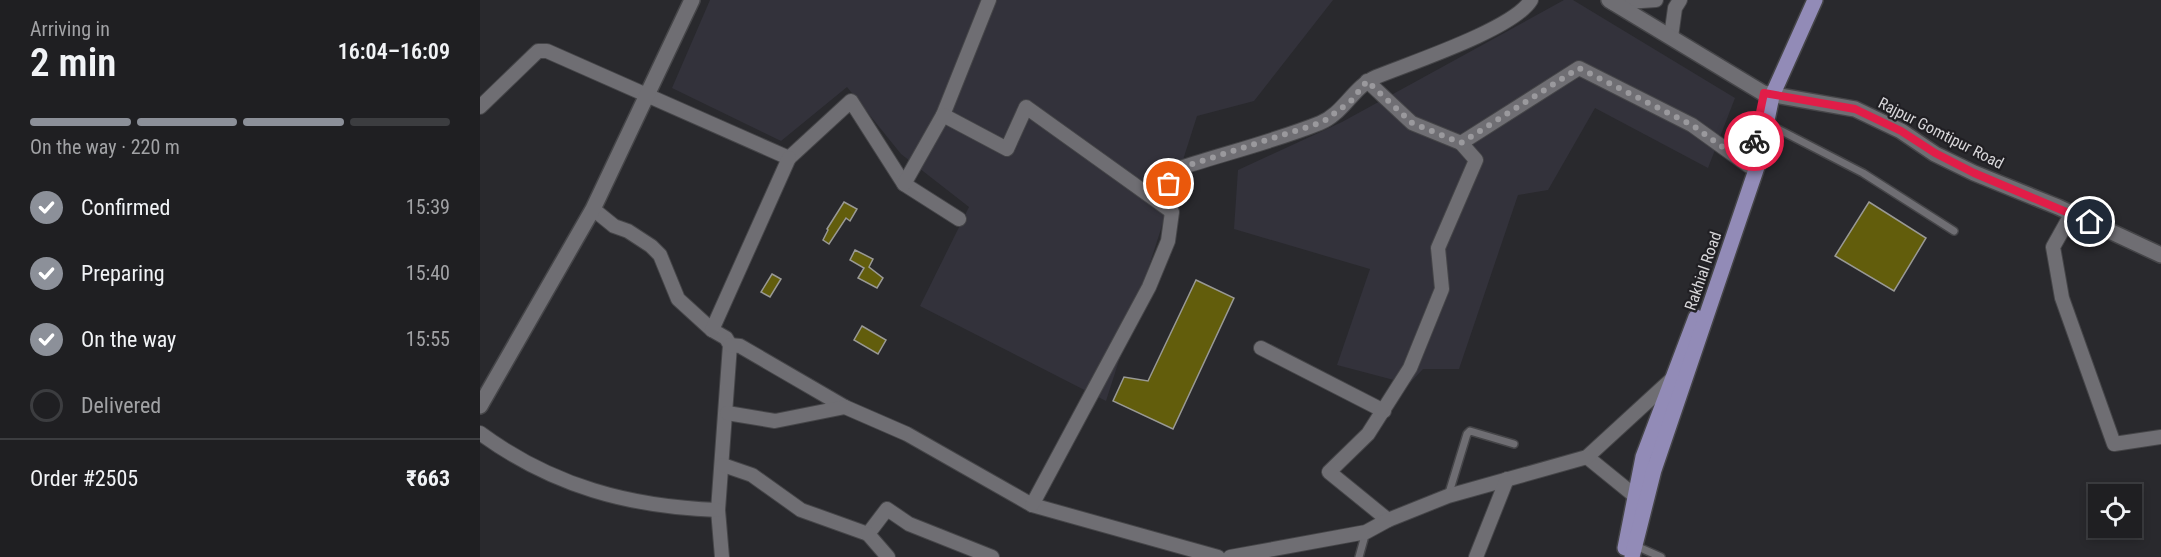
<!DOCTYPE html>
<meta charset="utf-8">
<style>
:root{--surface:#1f1f22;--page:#27272a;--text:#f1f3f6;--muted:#a1a2a5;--line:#3c3d40;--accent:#8c9099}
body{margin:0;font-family:"Roboto Condensed",sans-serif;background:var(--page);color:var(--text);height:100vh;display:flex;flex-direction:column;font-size:22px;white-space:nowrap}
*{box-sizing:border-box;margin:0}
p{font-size:20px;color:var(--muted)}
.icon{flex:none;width:33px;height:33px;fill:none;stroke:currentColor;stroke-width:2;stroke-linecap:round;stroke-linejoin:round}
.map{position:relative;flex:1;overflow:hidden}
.details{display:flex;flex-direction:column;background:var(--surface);width:480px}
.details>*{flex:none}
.controls{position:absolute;left:1608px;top:484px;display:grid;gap:12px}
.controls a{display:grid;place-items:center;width:54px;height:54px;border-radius:0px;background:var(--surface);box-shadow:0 3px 9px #0003,0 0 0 2px var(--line);font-size:30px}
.pin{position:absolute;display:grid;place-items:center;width:51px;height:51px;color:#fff;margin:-26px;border:3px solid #fff;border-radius:50%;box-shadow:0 2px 6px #0007}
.courier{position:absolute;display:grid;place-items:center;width:60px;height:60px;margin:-30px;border:4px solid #e11d48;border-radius:50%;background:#fff;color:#222;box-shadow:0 2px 8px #0007}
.summary em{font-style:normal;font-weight:600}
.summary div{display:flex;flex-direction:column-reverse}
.summary{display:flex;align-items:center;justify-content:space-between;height:102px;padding:0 30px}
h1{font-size:39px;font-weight:600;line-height:45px}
.bar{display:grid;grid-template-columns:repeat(4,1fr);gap:9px 6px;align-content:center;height:72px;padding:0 30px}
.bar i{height:8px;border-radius:4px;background:var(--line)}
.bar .current{background:var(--accent)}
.bar p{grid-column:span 4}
.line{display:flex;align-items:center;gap:15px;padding:0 30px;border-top:2px solid var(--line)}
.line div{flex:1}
ol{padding:0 30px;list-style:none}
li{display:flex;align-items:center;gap:18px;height:66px}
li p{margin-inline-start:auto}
li .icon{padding:6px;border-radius:50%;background:var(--accent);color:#fff;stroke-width:4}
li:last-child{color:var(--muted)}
li i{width:33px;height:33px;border:3px solid var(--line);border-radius:50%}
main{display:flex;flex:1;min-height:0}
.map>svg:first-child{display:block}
.built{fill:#33323b}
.building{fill:#625d0c;stroke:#999995;stroke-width:1.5}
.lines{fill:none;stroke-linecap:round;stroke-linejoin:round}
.lane-casing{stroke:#454548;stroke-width:10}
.street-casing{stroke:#454548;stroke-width:16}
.secondary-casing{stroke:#454548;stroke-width:18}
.primary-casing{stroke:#454548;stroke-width:18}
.lane{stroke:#6f6e73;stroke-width:7}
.street{stroke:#6f6e73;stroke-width:14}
.secondary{stroke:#6f6e73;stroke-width:15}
.primary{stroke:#928bb7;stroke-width:15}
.done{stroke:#9a999d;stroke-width:6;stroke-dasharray:0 10.8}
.route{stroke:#e11d48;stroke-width:8}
.labels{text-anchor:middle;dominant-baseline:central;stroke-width:4.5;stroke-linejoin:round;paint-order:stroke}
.street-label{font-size:16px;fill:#d7d6d9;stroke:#201f23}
</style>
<main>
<section class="details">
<div class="summary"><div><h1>2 min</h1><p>Arriving in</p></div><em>16:04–16:09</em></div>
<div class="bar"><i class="current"></i><i class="current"></i><i class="current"></i><i></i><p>On the way · 220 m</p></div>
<ol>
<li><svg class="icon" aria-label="check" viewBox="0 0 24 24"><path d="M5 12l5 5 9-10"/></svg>Confirmed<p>15:39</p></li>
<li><svg class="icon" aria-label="check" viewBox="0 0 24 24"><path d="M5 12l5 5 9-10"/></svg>Preparing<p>15:40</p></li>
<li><svg class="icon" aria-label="check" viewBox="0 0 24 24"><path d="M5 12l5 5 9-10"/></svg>On the way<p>15:55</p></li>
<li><i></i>Delivered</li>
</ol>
<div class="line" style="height:78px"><div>Order #2505</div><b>₹663</b></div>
</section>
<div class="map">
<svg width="1681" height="557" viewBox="0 0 1681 557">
<rect width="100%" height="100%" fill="#29292d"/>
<!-- built -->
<g class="built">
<polygon points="230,0 853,0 774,101 717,116 626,401 440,306 489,207 421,154 367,87 301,141 192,88"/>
<polygon points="1084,0 1093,0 1255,98 1228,168 1115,108 1068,190 1038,195 979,369 943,369 929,384 857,365 890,269 754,229 758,170 862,122"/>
</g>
<!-- building -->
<g class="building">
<polygon points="364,202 377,209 370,221 366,218 349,244 343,240 348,230 347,229"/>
<polygon points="1389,202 1446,238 1414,291 1355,256"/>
<polygon points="375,250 393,259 389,267 403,278 397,288 378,278 384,268 370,260"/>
<polygon points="292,274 301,279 290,297 281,292"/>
<polygon points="716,280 754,298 693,429 633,401 644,377 668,381"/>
<polygon points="382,326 406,340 398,354 374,340"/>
</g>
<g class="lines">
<!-- lane casing -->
<g class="lane-casing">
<g id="lane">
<polyline points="1288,124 1383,173 1474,231"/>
<polyline points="968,496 987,434 990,431 1034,444"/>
<polyline points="1156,546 1181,557"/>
<polyline points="879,557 886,532"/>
</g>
</g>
<!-- street casing -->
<g class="street-casing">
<g id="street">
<polyline points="1133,3 1176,0"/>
<polyline points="1191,37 1195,8 1200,0"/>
<polyline points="887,81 932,123 981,143 1099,68 1212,125 1269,166"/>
<polyline points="0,107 58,51 67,51 309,158 371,101 424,184 479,219"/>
<polyline points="463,115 509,0"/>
<polyline points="424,184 463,115 527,149 546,107 691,211"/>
<polyline points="113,209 134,226 148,231 171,246 180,255 198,299 232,330 246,338 250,345 238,510 242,557"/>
<polyline points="1592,213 1573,247 1582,298 1634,444 1681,437"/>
<polyline points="232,330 309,158"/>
<polyline points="250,345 260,346 365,407 427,434 552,505 738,557"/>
<polyline points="781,348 904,411"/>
<polyline points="247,413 295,421 365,407"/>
<path d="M0,433C72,486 150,507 238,510"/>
<polyline points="1107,457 1155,496"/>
<polyline points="243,465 272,475 321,510 388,534 407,509 429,524 512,557"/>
<path d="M552,505L669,287L688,241L692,212L686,197L689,184L700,168C746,153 795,141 840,123C863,114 874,86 896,77C930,63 1034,29 1051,0"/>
<polyline points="908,520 849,472 888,434 930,368 962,289 958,248 996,160 981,143"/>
<polyline points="388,534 408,557"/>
<polyline points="750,557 886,532 908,520 968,496 1107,457 1192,379"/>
<polyline points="996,557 1027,479"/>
</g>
</g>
<!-- secondary casing -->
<g class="secondary-casing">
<g id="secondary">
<polyline points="1129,0 1283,93 1375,109 1421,131 1455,154 1494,173 1578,207 1681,255"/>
<polyline points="0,406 113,209 212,0"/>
</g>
</g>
<!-- primary casing -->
<g class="primary-casing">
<g id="primary">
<polyline points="1145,548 1163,457 1216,317"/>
<polyline points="1152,557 1174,470 1278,164 1292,96 1335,0"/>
</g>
</g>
<!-- lane -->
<use href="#lane" class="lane"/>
<!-- street -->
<use href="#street" class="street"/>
<!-- secondary -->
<use href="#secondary" class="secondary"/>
<!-- primary -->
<use href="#primary" class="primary"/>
</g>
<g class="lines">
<!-- done -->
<polyline class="done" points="689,184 700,168 843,122 871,101 887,81 932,123 981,143 1099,68 1212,125 1269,166 1274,141"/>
<!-- route -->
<polyline class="route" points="1274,141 1284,93 1375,109 1421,131 1455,153 1494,173 1610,222"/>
</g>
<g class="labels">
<!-- street labels -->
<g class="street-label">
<text transform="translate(1461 133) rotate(27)">Rajpur Gomtipur Road</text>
<text transform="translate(1223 271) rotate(-71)">Rakhial Road</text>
</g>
</g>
</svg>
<div class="controls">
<a><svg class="icon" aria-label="locate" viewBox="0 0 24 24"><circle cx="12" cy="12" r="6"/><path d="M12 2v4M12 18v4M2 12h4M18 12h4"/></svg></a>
</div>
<div class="pin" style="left:689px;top:184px;background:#ea580c"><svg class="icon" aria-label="bag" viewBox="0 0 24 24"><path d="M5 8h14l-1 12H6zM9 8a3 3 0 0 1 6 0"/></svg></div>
<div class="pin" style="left:1610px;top:222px;background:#1f2937"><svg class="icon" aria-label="home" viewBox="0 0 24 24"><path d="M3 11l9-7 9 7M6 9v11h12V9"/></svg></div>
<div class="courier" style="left:1274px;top:141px"><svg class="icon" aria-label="bike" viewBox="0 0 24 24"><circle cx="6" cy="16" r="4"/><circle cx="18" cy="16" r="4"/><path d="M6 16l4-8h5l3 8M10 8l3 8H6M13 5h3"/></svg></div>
</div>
</main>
